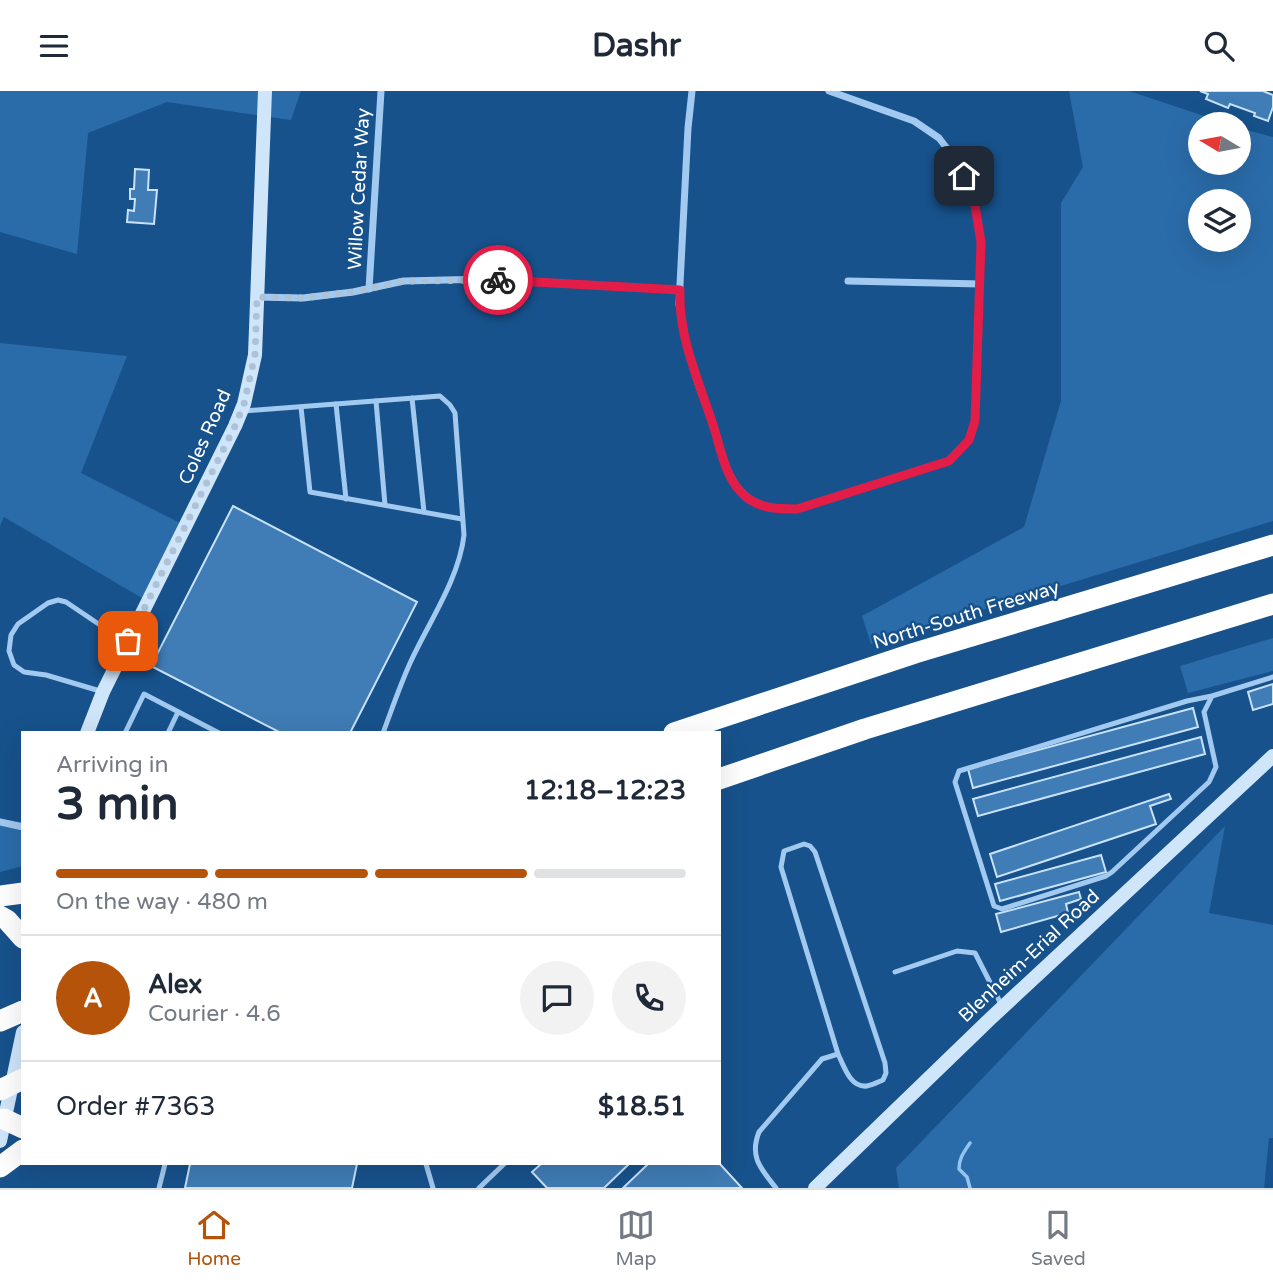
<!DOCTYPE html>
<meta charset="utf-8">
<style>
:root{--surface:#fff;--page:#f2f2f3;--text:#1f2937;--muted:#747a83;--line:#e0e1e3;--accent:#b45309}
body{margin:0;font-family:"Varela Round",sans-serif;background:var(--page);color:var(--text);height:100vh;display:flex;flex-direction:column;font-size:26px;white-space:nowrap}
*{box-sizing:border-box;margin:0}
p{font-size:23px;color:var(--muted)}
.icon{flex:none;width:38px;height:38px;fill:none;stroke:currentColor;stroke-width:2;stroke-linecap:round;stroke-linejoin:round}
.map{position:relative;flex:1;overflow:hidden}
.panel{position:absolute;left:21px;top:640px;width:700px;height:434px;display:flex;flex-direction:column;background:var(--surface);border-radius:0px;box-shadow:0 7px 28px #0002}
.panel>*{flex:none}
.needle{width:46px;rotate:280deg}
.buttons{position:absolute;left:1188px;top:21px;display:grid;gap:14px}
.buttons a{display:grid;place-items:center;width:63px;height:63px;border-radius:50%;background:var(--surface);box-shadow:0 7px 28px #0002;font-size:35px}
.pin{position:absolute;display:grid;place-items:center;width:60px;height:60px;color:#fff;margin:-30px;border-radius:14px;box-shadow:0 4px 10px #0006}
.courier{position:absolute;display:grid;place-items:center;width:70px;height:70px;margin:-35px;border:5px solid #e11d48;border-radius:50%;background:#fff;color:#222;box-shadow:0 2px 9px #0007}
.summary em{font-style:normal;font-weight:700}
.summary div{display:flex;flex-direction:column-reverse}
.summary{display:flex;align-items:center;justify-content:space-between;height:119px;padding:0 35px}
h1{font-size:46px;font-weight:700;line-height:52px}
.bar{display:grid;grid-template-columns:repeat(4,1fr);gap:10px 7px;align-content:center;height:84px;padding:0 35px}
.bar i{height:9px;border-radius:5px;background:var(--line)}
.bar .active{background:var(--accent)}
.bar p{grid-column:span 4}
.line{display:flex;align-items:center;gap:18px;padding:0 35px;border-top:2px solid var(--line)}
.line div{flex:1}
.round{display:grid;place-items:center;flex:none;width:74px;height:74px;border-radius:37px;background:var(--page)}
header{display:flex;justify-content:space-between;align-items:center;height:91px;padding:0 35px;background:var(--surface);font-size:32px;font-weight:700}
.dock{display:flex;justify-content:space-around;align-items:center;height:98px;border-top:2px solid var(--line);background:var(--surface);font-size:19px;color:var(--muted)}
.dock a{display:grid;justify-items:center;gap:4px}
.dock .active{color:var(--accent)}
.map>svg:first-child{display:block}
.green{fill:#2a6caa;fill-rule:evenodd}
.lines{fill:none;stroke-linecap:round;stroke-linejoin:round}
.stream{stroke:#94c5f1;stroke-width:3.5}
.building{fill:#407cb5;stroke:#c8e2fa;stroke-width:2}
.lane{stroke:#a2c9ef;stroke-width:5}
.street{stroke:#a2c9ef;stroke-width:7}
.secondary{stroke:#cfe5fa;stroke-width:14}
.highway{stroke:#fff;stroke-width:21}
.done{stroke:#aec2d7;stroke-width:7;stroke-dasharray:0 12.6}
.route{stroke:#e11d48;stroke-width:9}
.labels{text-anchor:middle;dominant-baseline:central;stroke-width:5;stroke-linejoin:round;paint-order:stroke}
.street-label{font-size:19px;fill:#fff;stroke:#17528c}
</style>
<header><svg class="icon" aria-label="menu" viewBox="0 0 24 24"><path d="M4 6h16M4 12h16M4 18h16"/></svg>Dashr<svg class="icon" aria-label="search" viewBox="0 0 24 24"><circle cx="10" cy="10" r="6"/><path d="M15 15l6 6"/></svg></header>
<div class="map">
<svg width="1273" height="1097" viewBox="0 0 1273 1097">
<rect width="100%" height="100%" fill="#17528c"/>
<!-- green -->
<g class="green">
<polygon points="0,0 301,0 291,29 167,11 88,42 77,163 0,141"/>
<path d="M1069,0H1129L1228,33H1200V72H1239V37L1273,46V430L871,553L862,525L1024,436L1061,310V112L1083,76ZM1200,110H1239V149H1200Z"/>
<polygon points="0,252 127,265 81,382 186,435 147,510 4,426 0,435"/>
<polygon points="1273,547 1273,580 1188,602 1180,575"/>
<polygon points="0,728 23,731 23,775 0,781"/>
<polygon points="1225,735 1209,822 1273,834 1273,1047 1269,1047 1264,1097 899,1097 896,1077"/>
</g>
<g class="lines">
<!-- stream -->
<path class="stream" d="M970,1097L967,1086L959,1078C959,1067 964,1061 970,1052"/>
</g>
<!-- building -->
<g class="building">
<polygon points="1200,0 1263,0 1273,4 1273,16 1268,30 1254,25 1255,22 1230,13 1228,17 1206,8 1208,3"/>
<polygon points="135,78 149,79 148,99 157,99 154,133 127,131 128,119 134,120 135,108 130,108 130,98 134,98"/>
<polygon points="233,415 417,511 350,642 281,642 151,575"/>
<polygon points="1273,593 1273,613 1253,619 1248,601"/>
<polygon points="1193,617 1198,636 973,697 968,678"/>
<polygon points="1201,646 1205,663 978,725 973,708"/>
<polygon points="1169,703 1171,708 1150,715 1156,733 997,786 990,763"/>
<polygon points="1101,764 1106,781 1000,810 995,793"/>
<polygon points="1079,801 1081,808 1066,813 1068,822 1001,841 996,823"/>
<polygon points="719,1072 742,1097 623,1097 648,1073"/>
<polygon points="190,1073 357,1073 352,1097 185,1097"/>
<polygon points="541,1073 629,1073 604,1097 547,1097 532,1081"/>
</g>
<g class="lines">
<!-- lane -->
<g class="lane">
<polyline points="412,307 424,421"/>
<polyline points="376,310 385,414"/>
<polyline points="336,313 346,408"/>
<polyline points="301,316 310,401 462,428"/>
<path d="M244,320L440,305L450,314L455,322L464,444C459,488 429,531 411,570C400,594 392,618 383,642"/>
<polyline points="100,600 46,584 24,581 14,574 9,560 11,544 18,533 48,512 58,509 66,511 103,536 128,550"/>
<polyline points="1212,605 1187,610 959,680 955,691 994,815 1002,818 1106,785 1112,781 1209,691 1216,676 1204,621 1212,605 1273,586"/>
<polyline points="125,642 144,603 219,642"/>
<polyline points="168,642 178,621"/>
<path d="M804,753L810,755L815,761L885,972L886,982L883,989C878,991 872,994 867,995C850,997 844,975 838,963L781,776L784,760Z"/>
<polyline points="895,881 957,860 975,862 1001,913"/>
<polyline points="426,1073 433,1097"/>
<polyline points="159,1097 165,1073"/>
<polyline points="479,1097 504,1073"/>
<path d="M776,1097C761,1078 749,1066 759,1041L822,968L838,963"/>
</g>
<!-- street -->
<g class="street">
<path d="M692,0L688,37L679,213C683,234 686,256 693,276C698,295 706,314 713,332C721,357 725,388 746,405C761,418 779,418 797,418L949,370L969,349L975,330L981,151L973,102L955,68L939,47L914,30L829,0"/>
<polyline points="848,190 980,193"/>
<polyline points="369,198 381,0"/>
<polyline points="257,206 303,207 353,201 404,190 487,188 680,199"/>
<polyline points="0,731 23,736"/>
</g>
<!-- secondary -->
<g class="secondary">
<polyline points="87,642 103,601 235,335 244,313 255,264 265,0"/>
<polyline points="0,1050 23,941"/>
<polyline points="815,1097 991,927 1273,665"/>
</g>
<!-- highway -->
<g class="highway">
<polyline points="674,642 915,562 1273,454"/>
<polyline points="719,688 865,638 1273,513"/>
<polyline points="0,805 23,802"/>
<polyline points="0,825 7,829 23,847"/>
<polyline points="0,930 23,920"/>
<polyline points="0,999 23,988"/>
<polyline points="4,1028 23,1037"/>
<polyline points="0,1076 23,1059"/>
</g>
</g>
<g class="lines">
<!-- done -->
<polyline class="done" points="128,550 235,335 244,313 255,264 257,206 303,207 353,201 404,190 498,189"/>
<!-- route -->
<path class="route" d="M498,189L680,199C678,246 699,290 713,334C721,358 725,389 746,406C761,418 779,418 797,418L949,370L969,349L975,330L981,151L973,102L964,85"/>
</g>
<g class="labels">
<!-- street labels -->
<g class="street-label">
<text transform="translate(359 98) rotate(-87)">Willow Cedar Way</text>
<text transform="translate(205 346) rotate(-66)">Coles Road</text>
<text transform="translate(966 524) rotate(-17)">North-South Freeway</text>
<text transform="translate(1029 865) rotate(-43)">Blenheim-Erial Road</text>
</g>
</g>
</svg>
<div class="buttons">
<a><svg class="needle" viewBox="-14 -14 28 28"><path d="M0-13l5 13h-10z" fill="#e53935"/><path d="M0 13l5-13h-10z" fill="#747a83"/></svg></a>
<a><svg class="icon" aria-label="layers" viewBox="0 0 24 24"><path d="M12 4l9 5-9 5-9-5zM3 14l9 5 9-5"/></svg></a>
</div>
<div class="pin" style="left:128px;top:550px;background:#ea580c"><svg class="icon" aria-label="bag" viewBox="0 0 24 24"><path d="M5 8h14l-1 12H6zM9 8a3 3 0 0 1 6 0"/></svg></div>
<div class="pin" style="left:964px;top:85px;background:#1f2937"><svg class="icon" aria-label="home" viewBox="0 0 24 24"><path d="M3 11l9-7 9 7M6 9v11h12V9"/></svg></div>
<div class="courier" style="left:498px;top:189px"><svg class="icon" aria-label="bike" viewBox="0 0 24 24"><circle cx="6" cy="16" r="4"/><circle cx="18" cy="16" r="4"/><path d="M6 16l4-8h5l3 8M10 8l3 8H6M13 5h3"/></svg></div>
<section class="panel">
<div class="summary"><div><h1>3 min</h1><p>Arriving in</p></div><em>12:18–12:23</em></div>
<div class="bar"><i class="active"></i><i class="active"></i><i class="active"></i><i></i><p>On the way · 480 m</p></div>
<div class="line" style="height:126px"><b class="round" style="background:var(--accent);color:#fff">A</b><div><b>Alex</b><p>Courier · 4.6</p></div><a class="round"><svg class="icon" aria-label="chat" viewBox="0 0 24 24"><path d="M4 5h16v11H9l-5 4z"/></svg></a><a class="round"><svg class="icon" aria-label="phone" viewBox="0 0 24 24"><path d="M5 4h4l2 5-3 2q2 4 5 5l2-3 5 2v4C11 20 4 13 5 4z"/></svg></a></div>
<div class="line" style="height:91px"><div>Order #7363</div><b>$18.51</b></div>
</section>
</div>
<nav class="dock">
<a class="active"><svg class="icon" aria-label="home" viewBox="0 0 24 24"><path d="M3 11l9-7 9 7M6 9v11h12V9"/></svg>Home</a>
<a><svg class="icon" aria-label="map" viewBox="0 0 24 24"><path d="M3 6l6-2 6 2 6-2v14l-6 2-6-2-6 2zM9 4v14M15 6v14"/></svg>Map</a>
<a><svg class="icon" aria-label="saved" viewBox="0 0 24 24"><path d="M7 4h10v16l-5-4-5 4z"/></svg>Saved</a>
</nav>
